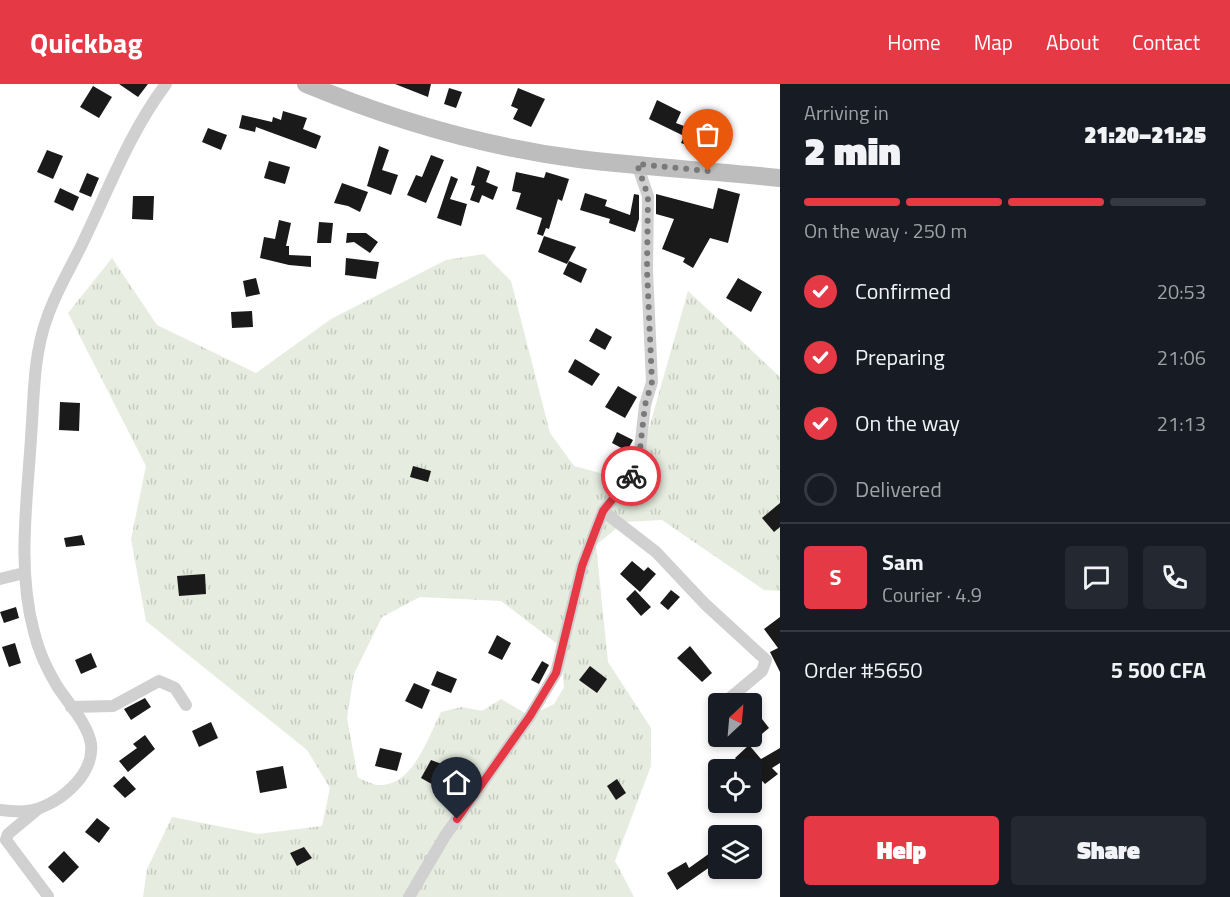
<!DOCTYPE html>
<meta charset="utf-8">
<style>
:root{--surface:#171b24;--page:#242831;--text:#f1f3f6;--muted:#9ea1a6;--line:#363941;--accent:#e63946}
body{margin:0;font-family:"Titillium Web",sans-serif;background:var(--page);color:var(--text);height:100vh;display:flex;flex-direction:column;font-size:22px;white-space:nowrap}
*{box-sizing:border-box;margin:0}
p{font-size:20px;color:var(--muted)}
.icon{flex:none;width:33px;height:33px;fill:none;stroke:currentColor;stroke-width:2;stroke-linecap:round;stroke-linejoin:round}
.map{position:relative;flex:1;overflow:hidden}
.details{display:flex;flex-direction:column;background:var(--surface);width:450px}
.details>*{flex:none}
.needle{width:39px;rotate:26deg}
.controls{position:absolute;left:708px;top:609px;display:grid;gap:12px}
.controls a{display:grid;place-items:center;width:54px;height:54px;border-radius:6px;background:var(--surface);box-shadow:0 3px 9px #0003;font-size:30px}
.pin{position:absolute;display:grid;place-items:center;width:51px;height:51px;color:#fff;margin:-62px -26px;border-radius:50% 50% 50% 0;rotate:-45deg;box-shadow:0 0 6px #0007}
.pin .icon{rotate:45deg}
.courier{position:absolute;display:grid;place-items:center;width:60px;height:60px;margin:-30px;border:4px solid #e63946;border-radius:50%;background:#fff;color:#222;box-shadow:0 2px 8px #0007}
.summary em{font-style:normal;font-weight:800}
.summary div{display:flex;flex-direction:column-reverse}
.summary{display:flex;align-items:center;justify-content:space-between;height:102px;padding:0 24px}
h1{font-size:39px;font-weight:800;line-height:45px}
.bar{display:grid;grid-template-columns:repeat(4,1fr);gap:9px 6px;align-content:center;height:72px;padding:0 24px}
.bar i{height:8px;border-radius:4px;background:var(--line)}
.bar .on{background:var(--accent)}
.bar p{grid-column:span 4}
.line{display:flex;align-items:center;gap:15px;padding:0 24px;border-top:2px solid var(--line)}
.line div{flex:1}
.round{display:grid;place-items:center;flex:none;width:63px;height:63px;border-radius:6px;background:var(--page)}
ol{padding:0 24px;list-style:none}
li{display:flex;align-items:center;gap:18px;height:66px}
li p{margin-inline-start:auto}
li .icon{padding:6px;border-radius:50%;background:var(--accent);color:#fff;stroke-width:4}
li:last-child{color:var(--muted)}
li i{width:33px;height:33px;border:3px solid var(--line);border-radius:50%}
.primary-button{display:flex;gap:12px;margin-top:auto;padding:12px 24px}
.primary-button a{flex:1;height:69px;border-radius:6px;background:var(--accent);color:#fff;font-size:24px;font-weight:800;line-height:69px;text-align:center}
.primary-button a+a{background:var(--page);color:var(--text)}
header{display:flex;align-items:center;gap:36px;box-sizing:border-box;height:84px;padding:0 30px;background:var(--accent);color:#fff}
header strong{font-size:28px}
nav{display:flex;gap:33px;margin-inline-start:auto;font-size:21px}
main{display:flex;flex:1;min-height:0}
.map>svg:first-child{display:block}
.grass{fill:url(#grass-tufts);fill-rule:evenodd}
.building{fill:#1a1a1a}
.lines{fill:none;stroke-linecap:round;stroke-linejoin:round}
.street{stroke:#d0d0d0;stroke-width:12}
.secondary{stroke:#bdbdbd;stroke-width:18}
.done{stroke:#7a7a7a;stroke-width:6;stroke-dasharray:0 10.8}
.route{stroke:#e63946;stroke-width:8}
</style>
<header>
<strong>Quickbag</strong>
<nav><a>Home</a><a>Map</a><a>About</a><a>Contact</a></nav>
</header>
<main>
<div class="map">
<svg width="780" height="813" viewBox="0 0 780 813">
<defs>
<pattern id="grass-tufts" width="24" height="20" patternUnits="userSpaceOnUse" patternTransform="scale(1.5)"><rect width="24" height="20" fill="#e6ecdf"/><path d="M3 7l-1-3M5 7V3M7 7l1-3M15 17l-1-3M17 17v-4M19 17l1-3" fill="none" stroke="#c6cbc0"/></pattern>
</defs>
<rect width="100%" height="100%" fill="#fff"/>
<!-- grass -->
<path class="grass" d="M484,170L511,197L550,349L574,382L611,392L638,383L688,207L780,293V507L764,506L662,436L624,438L596,461L608,578L651,644V682L615,777L634,813H143L147,785L172,733L258,750L322,742L330,704L307,666L146,537L131,455L146,382L68,229L112,174L157,241L256,289L331,235L446,176ZM420,513L501,517L560,562L564,603L554,620L530,632L501,615L482,627L462,623L441,628C428,653 414,700 381,701C374,702 365,696 358,694L347,634L354,590L382,533Z"/>
<!-- building -->
<g class="building">
<polygon points="119,0 148,0 138,13"/>
<polygon points="395,0 431,0 428,13"/>
<polygon points="93,2 112,13 99,34 80,23"/>
<polygon points="449,4 462,8 456,24 444,20"/>
<polygon points="518,4 545,15 531,43 513,35 518,25 511,22"/>
<polygon points="657,16 681,28 676,39 708,51 702,67 681,59 684,52 649,35"/>
<polygon points="283,27 307,34 303,45 321,52 316,65 256,43 255,48 239,44 242,31 272,38 273,33 281,36"/>
<polygon points="208,44 227,51 221,66 202,58"/>
<polygon points="379,62 389,66 382,86 398,91 391,111 367,102"/>
<polygon points="47,66 63,72 53,95 37,88"/>
<polygon points="431,71 444,76 426,119 407,111 416,91 422,93"/>
<polygon points="269,77 290,83 285,100 264,94"/>
<polygon points="477,82 490,87 486,98 498,103 493,116 482,111 479,119 470,116 475,102 471,101"/>
<polygon points="516,88 544,94 546,88 569,95 562,117 558,115 549,145 546,144 543,152 537,150 542,134 516,125 521,109 512,107"/>
<polygon points="87,89 99,94 91,113 79,108"/>
<polygon points="451,92 458,95 450,115 467,120 461,142 437,134"/>
<polygon points="342,99 368,108 360,128 348,122 334,119"/>
<polygon points="60,104 79,113 73,127 54,118"/>
<polygon points="718,104 740,110 728,159 710,154 693,184 683,178 685,174 662,165 674,135 656,130 656,110 713,125"/>
<polygon points="585,109 607,116 605,122 630,131 634,110 639,111 639,135 635,148 609,139 610,135 580,126"/>
<polygon points="133,112 154,112 153,136 132,135"/>
<polygon points="279,136 291,139 286,162 289,162 289,171 311,172 311,183 289,181 260,174 264,153 275,155"/>
<polygon points="319,138 333,139 331,159 317,159"/>
<polygon points="347,149 366,149 378,158 370,169 354,158 346,159"/>
<polygon points="544,152 576,163 567,180 538,168"/>
<polygon points="346,174 379,178 376,195 345,191"/>
<polygon points="569,177 587,185 581,199 563,190"/>
<polygon points="256,194 260,210 246,213 243,197"/>
<polygon points="738,194 762,208 751,228 726,214"/>
<polygon points="252,227 253,243 232,244 231,228"/>
<polygon points="596,244 612,253 605,266 589,257"/>
<polygon points="575,275 600,290 592,302 568,288"/>
<polygon points="618,302 637,313 625,334 605,323"/>
<polygon points="60,318 80,319 79,347 59,346"/>
<polygon points="617,348 633,356 627,367 612,359"/>
<polygon points="413,382 431,387 428,398 410,393"/>
<polygon points="780,419 780,443 774,448 762,434"/>
<polygon points="82,451 85,461 66,463 64,454"/>
<polygon points="632,477 644,487 648,483 656,490 640,508 620,490"/>
<polygon points="205,490 206,510 179,512 177,492"/>
<polygon points="635,506 651,523 641,532 626,515"/>
<polygon points="671,506 680,513 668,526 660,519"/>
<polygon points="16,523 19,534 4,539 0,528"/>
<polygon points="780,533 780,588 770,568 778,564 764,545"/>
<polygon points="497,551 511,559 502,576 488,569"/>
<polygon points="15,559 21,579 9,583 2,563"/>
<polygon points="690,562 712,589 702,598 677,574"/>
<polygon points="91,569 97,583 81,590 75,576"/>
<polygon points="542,577 549,581 539,600 531,596"/>
<polygon points="590,582 607,595 597,609 579,596"/>
<polygon points="437,587 457,595 451,609 431,601"/>
<polygon points="414,599 430,606 422,625 405,617"/>
<polygon points="145,614 151,623 131,636 124,625"/>
<polygon points="762,635 769,644 757,654 752,644"/>
<polygon points="211,638 218,654 199,663 192,647"/>
<polygon points="145,651 155,665 128,688 119,677 137,664 133,660"/>
<polygon points="749,661 761,675 780,664 780,679 772,684 778,690 765,700 752,686 746,686 735,674"/>
<polygon points="380,664 402,669 397,687 375,682"/>
<polygon points="431,676 447,682 437,703 421,694"/>
<polygon points="283,682 287,704 260,709 256,687"/>
<polygon points="124,692 136,705 125,714 113,702"/>
<polygon points="617,695 626,709 616,716 607,702"/>
<polygon points="97,734 110,744 99,759 85,748"/>
<polygon points="304,763 312,774 297,782 290,769"/>
<polygon points="64,767 79,783 63,799 48,783"/>
<polygon points="710,769 717,778 677,806 667,789 686,778 689,784"/>
</g>
<g class="lines">
<!-- street -->
<g class="street">
<polyline points="603,427 656,468 705,520 766,576 762,587 725,618"/>
<polyline points="0,495 24,489"/>
<polyline points="71,623 113,622 159,597 175,604 186,621"/>
<polyline points="38,725 8,750 6,756 48,812"/>
<path d="M0,726C8,727 19,728 27,727C55,724 95,692 91,660C88,640 68,619 57,602C48,587 38,565 34,548C17,486 27,418 31,354C34,314 33,272 47,234C56,207 72,182 84,156C109,104 131,46 166,0"/>
<polyline points="409,813 445,752 530,632 556,589 582,482 603,427 638,383 645,321 652,298 647,186 648,112 637,80"/>
</g>
<!-- secondary -->
<path class="secondary" d="M306,0C393,36 485,63 579,75C646,83 713,87 780,94"/>
</g>
<g class="lines">
<!-- done -->
<polyline class="done" points="631,392 638,383 645,321 652,298 647,186 648,112 637,80 708,87"/>
<!-- route -->
<polyline class="route" points="457,735 530,632 556,589 582,482 596,445 603,427 631,392"/>
</g>
</svg>
<div class="controls">
<a><svg class="needle" viewBox="-14 -14 28 28"><path d="M0-13l5 13h-10z" fill="#e53935"/><path d="M0 13l5-13h-10z" fill="#9ea1a6"/></svg></a>
<a><svg class="icon" aria-label="locate" viewBox="0 0 24 24"><circle cx="12" cy="12" r="6"/><path d="M12 2v4M12 18v4M2 12h4M18 12h4"/></svg></a>
<a><svg class="icon" aria-label="layers" viewBox="0 0 24 24"><path d="M12 4l9 5-9 5-9-5zM3 14l9 5 9-5"/></svg></a>
</div>
<div class="pin" style="left:708px;top:87px;background:#ea580c"><svg class="icon" aria-label="bag" viewBox="0 0 24 24"><path d="M5 8h14l-1 12H6zM9 8a3 3 0 0 1 6 0"/></svg></div>
<div class="pin" style="left:457px;top:735px;background:#1f2937"><svg class="icon" aria-label="home" viewBox="0 0 24 24"><path d="M3 11l9-7 9 7M6 9v11h12V9"/></svg></div>
<div class="courier" style="left:631px;top:392px"><svg class="icon" aria-label="bike" viewBox="0 0 24 24"><circle cx="6" cy="16" r="4"/><circle cx="18" cy="16" r="4"/><path d="M6 16l4-8h5l3 8M10 8l3 8H6M13 5h3"/></svg></div>
</div>
<section class="details">
<div class="summary"><div><h1>2 min</h1><p>Arriving in</p></div><em>21:20–21:25</em></div>
<div class="bar"><i class="on"></i><i class="on"></i><i class="on"></i><i></i><p>On the way · 250 m</p></div>
<ol>
<li><svg class="icon" aria-label="check" viewBox="0 0 24 24"><path d="M5 12l5 5 9-10"/></svg>Confirmed<p>20:53</p></li>
<li><svg class="icon" aria-label="check" viewBox="0 0 24 24"><path d="M5 12l5 5 9-10"/></svg>Preparing<p>21:06</p></li>
<li><svg class="icon" aria-label="check" viewBox="0 0 24 24"><path d="M5 12l5 5 9-10"/></svg>On the way<p>21:13</p></li>
<li><i></i>Delivered</li>
</ol>
<div class="line" style="height:108px"><b class="round" style="background:var(--accent);color:#fff">S</b><div><b>Sam</b><p>Courier · 4.9</p></div><a class="round"><svg class="icon" aria-label="chat" viewBox="0 0 24 24"><path d="M4 5h16v11H9l-5 4z"/></svg></a><a class="round"><svg class="icon" aria-label="phone" viewBox="0 0 24 24"><path d="M5 4h4l2 5-3 2q2 4 5 5l2-3 5 2v4C11 20 4 13 5 4z"/></svg></a></div>
<div class="line" style="height:78px"><div>Order #5650</div><b>5 500 CFA</b></div>
<div class="primary-button"><a>Help</a><a>Share</a></div>
</section>
</main>
